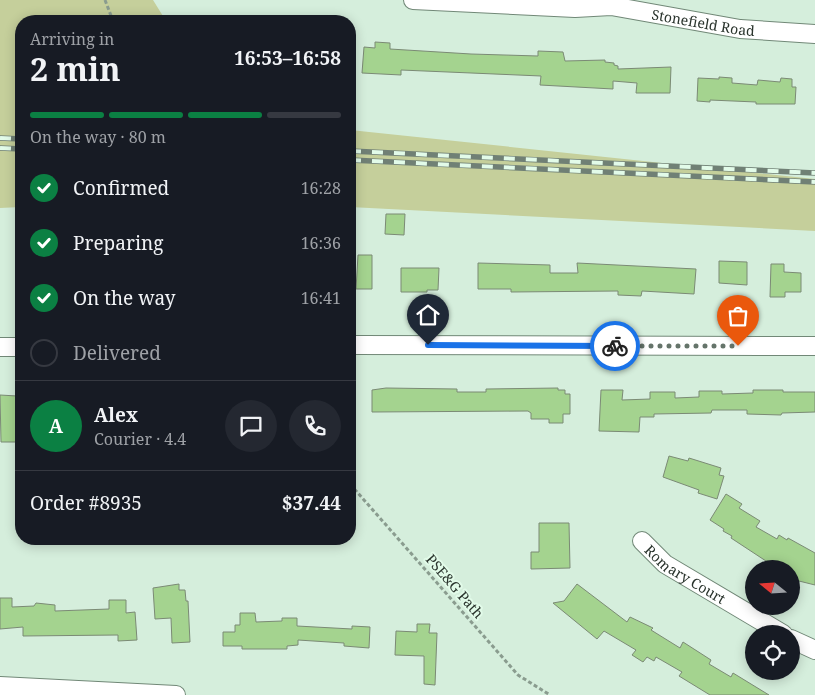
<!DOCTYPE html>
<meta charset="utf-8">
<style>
:root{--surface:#171b24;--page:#242831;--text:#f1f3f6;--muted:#9ea1a6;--line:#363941;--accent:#0b8043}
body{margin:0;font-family:"Noto Serif",serif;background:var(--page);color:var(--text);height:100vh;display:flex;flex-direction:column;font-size:19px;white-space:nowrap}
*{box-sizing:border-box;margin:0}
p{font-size:16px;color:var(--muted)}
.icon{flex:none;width:28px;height:28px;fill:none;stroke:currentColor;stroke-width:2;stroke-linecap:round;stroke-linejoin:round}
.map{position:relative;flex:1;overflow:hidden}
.panel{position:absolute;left:15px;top:15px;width:341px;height:530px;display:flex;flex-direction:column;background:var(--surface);border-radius:20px;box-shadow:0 2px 12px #0003}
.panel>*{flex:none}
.needle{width:32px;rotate:288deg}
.tools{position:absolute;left:745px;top:560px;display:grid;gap:10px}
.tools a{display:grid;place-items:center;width:55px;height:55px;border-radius:50%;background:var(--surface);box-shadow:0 2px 12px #0003;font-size:25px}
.pin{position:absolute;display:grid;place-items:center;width:42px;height:42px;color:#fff;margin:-51px -21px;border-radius:50% 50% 50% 0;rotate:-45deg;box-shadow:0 0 5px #0007}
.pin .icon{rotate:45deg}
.courier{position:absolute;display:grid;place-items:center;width:50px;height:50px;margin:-25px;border:4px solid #1a73e8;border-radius:50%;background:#fff;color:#222;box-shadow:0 1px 6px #0007}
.head em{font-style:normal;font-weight:700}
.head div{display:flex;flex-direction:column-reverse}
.head{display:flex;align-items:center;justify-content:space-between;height:85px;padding:0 15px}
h1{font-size:32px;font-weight:700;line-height:38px}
.bar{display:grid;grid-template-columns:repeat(4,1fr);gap:8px 5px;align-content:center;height:60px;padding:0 15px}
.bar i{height:6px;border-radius:4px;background:var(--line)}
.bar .selected{background:var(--accent)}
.bar p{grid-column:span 4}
.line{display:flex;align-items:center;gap:12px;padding:0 15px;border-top:1px solid var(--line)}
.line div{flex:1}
.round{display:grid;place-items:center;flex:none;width:52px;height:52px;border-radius:26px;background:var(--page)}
ol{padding:0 15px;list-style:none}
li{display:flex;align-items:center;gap:15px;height:55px}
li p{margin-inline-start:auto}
li .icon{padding:5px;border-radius:50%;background:var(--accent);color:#fff;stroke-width:4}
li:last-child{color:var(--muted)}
li i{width:28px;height:28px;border:2px solid var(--line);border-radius:50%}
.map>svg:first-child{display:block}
.green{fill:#c5cf9b}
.building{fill:#a4d38f;stroke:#7b8a75}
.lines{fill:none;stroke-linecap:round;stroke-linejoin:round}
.minor-casing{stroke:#718877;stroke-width:20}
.path{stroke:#8a9c8f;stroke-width:3;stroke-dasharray:4 2.5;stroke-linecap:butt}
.minor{stroke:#fff;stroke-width:18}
.rail-casing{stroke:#708075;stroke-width:5.5}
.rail{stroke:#e2fbe9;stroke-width:4;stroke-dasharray:11;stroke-linecap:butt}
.done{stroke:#65746a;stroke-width:5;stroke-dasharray:0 9}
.route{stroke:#1a73e8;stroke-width:6}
.labels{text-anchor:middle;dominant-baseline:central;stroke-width:4;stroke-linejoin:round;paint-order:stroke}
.street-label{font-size:14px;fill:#29332c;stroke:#e2fbe9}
</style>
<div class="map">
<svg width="815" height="695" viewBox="0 0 815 695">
<rect width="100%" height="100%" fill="#d5eedc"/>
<!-- green -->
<g class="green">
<polygon points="0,0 153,0 166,21 21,21 21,207 0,208"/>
<polygon points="350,130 815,179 815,231 350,207"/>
</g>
<!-- building -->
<g class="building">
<polygon points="375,42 390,43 390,49 471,54 538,56 538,51 563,52 565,61 605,60 605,62 614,63 614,65 618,66 618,69 671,67 670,93 636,93 637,83 613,81 613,89 540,85 541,76 401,70 401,75 362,73 364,47 375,48"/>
<polygon points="719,77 732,78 732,83 757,85 758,80 780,82 781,78 792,79 792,87 796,87 795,104 756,104 756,102 710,100 710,102 697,101 698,78 719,79"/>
<polygon points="386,214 405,214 404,235 385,234"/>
<polygon points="358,255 372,255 372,289 356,289"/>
<polygon points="719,261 747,262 747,285 719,283"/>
<polygon points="478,263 550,265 550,273 578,273 577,263 696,269 694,294 642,291 641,296 618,295 618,291 511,292 511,289 478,289"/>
<polygon points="771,264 784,264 784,272 801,273 801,292 785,292 785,297 770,297"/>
<polygon points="401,268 439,268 438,290 427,290 427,292 401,292"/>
<polygon points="386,388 457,389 457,392 486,392 486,389 558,388 558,390 565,390 565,394 570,394 570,414 563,414 563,423 549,423 549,419 531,419 531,413 528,411 372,412 372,390"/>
<polygon points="601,390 623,390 622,400 650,399 650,392 675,392 675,398 699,397 699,391 722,391 722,394 753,393 753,390 783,390 783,392 815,392 815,412 782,413 781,415 747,414 747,410 712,410 711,413 654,414 654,417 640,417 639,432 599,431"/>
<polygon points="0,395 17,396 16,400 21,402 21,442 1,442"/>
<polygon points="669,456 688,461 689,458 721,468 719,475 724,476 717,499 698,493 699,490 663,477"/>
<polygon points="726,494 742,504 739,508 760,521 756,527 777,539 779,535 787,540 788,538 815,553 815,585 791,579 791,569 766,569 769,563 731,538 732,536 723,531 724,529 710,520"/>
<polygon points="539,523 569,523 570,568 531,569 531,552 539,552"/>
<polygon points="179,584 179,590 185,590 186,601 188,601 190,642 172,643 171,618 155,619 153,588"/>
<polygon points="577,584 627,622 630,617 653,628 651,630 680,648 683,642 711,660 709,664 731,677 733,673 769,695 710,695 679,676 682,672 656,657 654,661 647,657 643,662 632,655 636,650 604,631 597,639 553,603 564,601"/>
<polygon points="0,598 12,598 12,607 34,606 36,603 55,605 55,611 109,609 109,600 126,600 126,613 135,612 137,640 118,641 118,635 23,636 23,627 0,629"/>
<polygon points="240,613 255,613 256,622 282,621 282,618 297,618 297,626 352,629 352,626 370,627 369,648 344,646 344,643 298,640 298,645 287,646 287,649 242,649 242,646 223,646 223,632 235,632 235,625 240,625"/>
<polygon points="417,624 430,624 429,633 437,633 435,685 424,684 424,656 395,655 396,631 417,632"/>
</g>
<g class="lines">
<!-- minor casing -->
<g class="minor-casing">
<g id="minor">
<path id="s1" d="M413,0L575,8L611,6L740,29L815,34"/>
<polyline points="350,345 815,346"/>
<polyline points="0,347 21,347"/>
<path id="s2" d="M642,541L665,564L783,634"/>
<polyline points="791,639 815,650"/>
<polyline points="0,686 176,695"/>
</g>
</g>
<!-- path -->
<g class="path">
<polyline points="105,0 113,21"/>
<polyline points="350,484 518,675 550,695"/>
</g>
<!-- minor -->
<use href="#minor" class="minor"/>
<!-- rail casing -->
<g class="rail-casing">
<g id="rail">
<polyline points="0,138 21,139"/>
<polyline points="0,148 21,149"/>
<polyline points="350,151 815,173"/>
<polyline points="350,160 815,182"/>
</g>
</g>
<!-- rail -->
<use href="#rail" class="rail"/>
</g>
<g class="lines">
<!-- done -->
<polyline class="done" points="615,346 738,346"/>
<!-- route -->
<polyline class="route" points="428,345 615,346"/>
</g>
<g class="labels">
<!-- street labels -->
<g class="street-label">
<text stroke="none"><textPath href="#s1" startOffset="292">Stonefield Road</textPath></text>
<text stroke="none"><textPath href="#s2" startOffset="55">Romary Court</textPath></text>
<text transform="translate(455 586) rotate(49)">PSE&amp;G Path</text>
</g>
</g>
</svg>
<div class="tools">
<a><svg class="needle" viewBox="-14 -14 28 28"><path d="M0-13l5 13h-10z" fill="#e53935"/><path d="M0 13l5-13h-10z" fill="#9ea1a6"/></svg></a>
<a><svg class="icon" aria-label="locate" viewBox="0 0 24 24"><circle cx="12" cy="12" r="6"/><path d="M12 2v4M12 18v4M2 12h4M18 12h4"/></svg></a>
</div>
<div class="pin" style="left:738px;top:346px;background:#ea580c"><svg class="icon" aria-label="bag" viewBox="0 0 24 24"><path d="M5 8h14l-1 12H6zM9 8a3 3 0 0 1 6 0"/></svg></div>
<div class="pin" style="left:428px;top:345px;background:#1f2937"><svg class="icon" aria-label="home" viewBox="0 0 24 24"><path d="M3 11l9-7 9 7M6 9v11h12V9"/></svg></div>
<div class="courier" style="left:615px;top:346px"><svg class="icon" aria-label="bike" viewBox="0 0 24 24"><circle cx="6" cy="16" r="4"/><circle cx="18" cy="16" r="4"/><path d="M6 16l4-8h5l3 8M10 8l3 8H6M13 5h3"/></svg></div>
<section class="panel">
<div class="head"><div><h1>2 min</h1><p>Arriving in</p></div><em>16:53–16:58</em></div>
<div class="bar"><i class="selected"></i><i class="selected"></i><i class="selected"></i><i></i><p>On the way · 80 m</p></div>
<ol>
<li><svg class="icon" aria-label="check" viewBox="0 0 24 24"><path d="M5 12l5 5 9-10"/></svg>Confirmed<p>16:28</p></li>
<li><svg class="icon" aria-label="check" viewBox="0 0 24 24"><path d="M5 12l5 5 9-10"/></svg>Preparing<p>16:36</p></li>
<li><svg class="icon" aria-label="check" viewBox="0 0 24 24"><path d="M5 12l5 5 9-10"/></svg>On the way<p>16:41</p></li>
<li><i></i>Delivered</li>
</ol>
<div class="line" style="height:90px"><b class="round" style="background:var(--accent);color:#fff">A</b><div><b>Alex</b><p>Courier · 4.4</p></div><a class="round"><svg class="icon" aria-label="chat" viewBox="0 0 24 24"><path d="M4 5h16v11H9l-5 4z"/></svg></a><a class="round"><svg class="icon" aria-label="phone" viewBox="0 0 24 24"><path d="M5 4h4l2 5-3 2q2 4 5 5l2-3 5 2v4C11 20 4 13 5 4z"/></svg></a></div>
<div class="line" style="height:65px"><div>Order #8935</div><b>$37.44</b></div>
</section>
</div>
